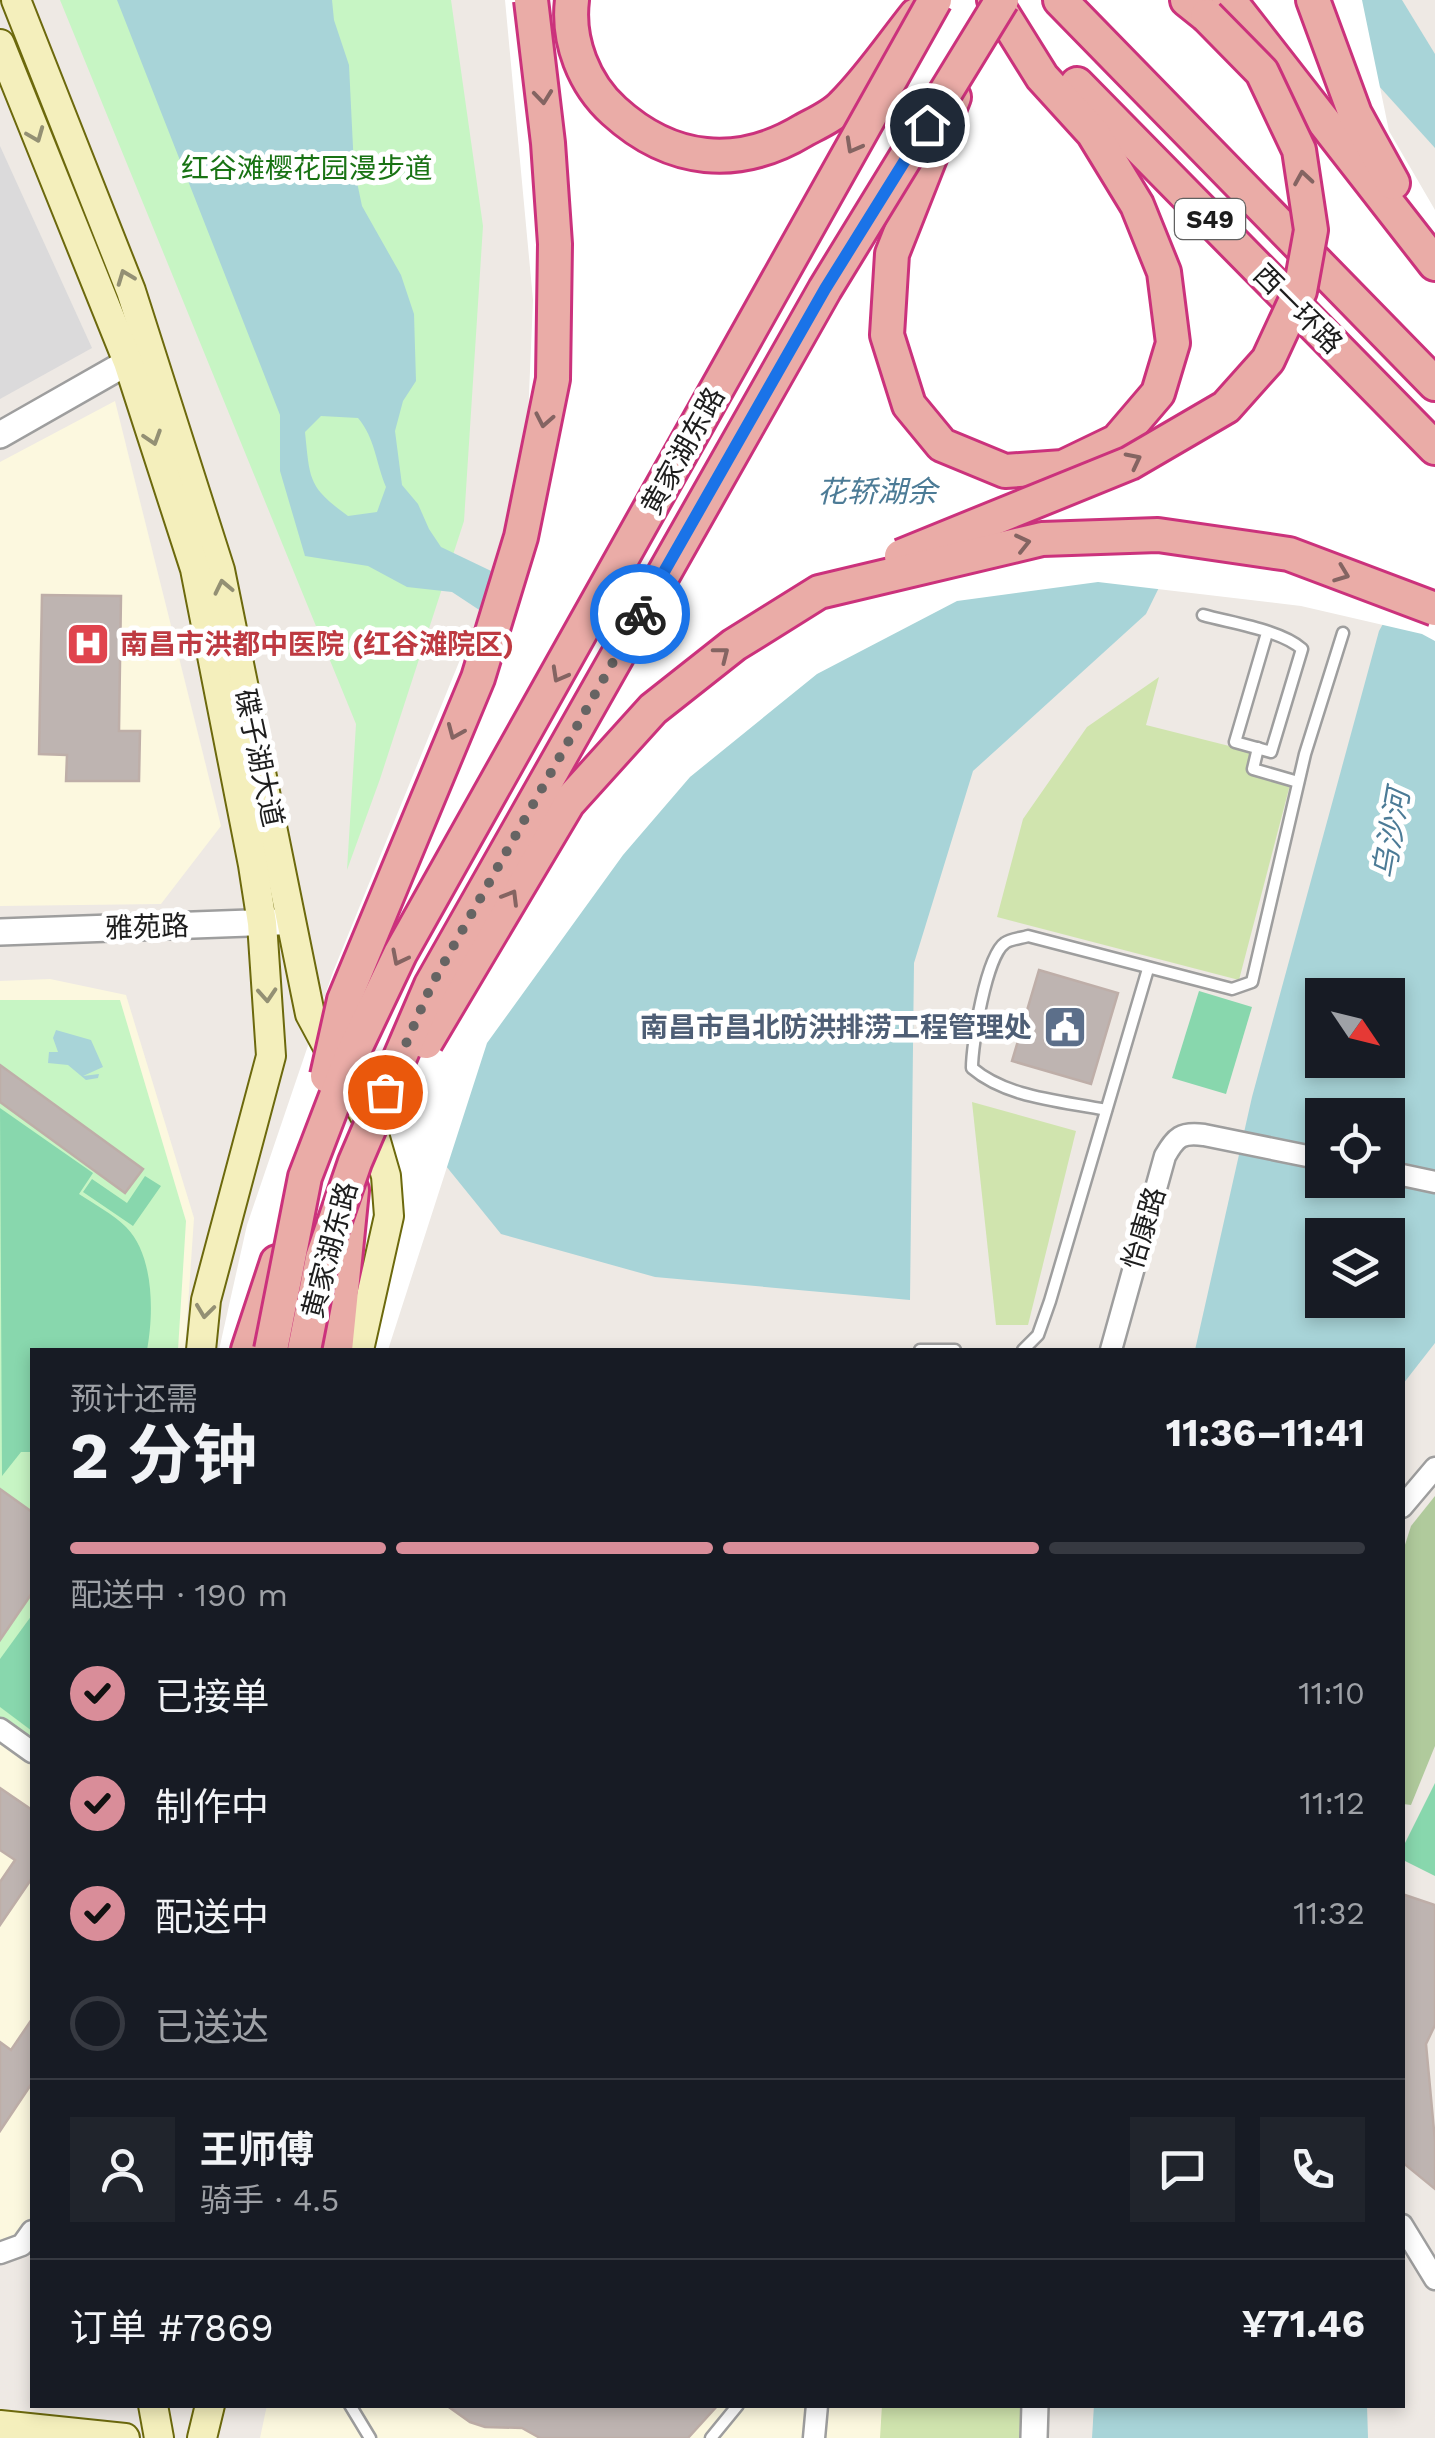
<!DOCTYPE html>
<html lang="zh">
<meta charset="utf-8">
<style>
:root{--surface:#171b24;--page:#20242c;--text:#f1f3f6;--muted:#9ea1a6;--line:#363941;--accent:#d98d99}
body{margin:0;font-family:"Work Sans","Noto Sans SC",sans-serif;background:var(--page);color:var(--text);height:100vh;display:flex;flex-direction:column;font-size:38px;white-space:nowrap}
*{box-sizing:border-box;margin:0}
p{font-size:32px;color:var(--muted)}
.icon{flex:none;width:55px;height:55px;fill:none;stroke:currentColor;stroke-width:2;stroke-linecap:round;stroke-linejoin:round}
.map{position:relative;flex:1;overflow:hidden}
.drawer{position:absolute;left:30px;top:1348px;width:1375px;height:1060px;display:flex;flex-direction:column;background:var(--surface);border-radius:0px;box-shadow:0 5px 15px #0003}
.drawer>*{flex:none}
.needle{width:65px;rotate:125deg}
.fabs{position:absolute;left:1305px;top:978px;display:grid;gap:20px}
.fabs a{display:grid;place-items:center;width:100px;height:100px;border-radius:0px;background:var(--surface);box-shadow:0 5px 15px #0003;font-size:50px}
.pin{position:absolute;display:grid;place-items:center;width:85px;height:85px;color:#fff;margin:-42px;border:5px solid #fff;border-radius:50%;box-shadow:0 2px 10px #0007}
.courier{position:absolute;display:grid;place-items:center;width:100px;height:100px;margin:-50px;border:8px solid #1a73e8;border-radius:50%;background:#fff;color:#222;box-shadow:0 2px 12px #0007}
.head em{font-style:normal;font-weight:700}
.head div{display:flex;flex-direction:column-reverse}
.head{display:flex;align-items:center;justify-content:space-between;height:170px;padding:0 40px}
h1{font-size:65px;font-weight:700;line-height:75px}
.bar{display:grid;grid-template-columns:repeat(4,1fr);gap:15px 10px;align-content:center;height:120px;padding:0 40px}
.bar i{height:12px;border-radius:8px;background:var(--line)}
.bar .current{background:var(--accent)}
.bar p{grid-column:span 4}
.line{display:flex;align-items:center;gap:25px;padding:0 40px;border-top:2px solid var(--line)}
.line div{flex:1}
.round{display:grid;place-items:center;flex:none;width:105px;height:105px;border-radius:0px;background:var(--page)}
ol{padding:0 40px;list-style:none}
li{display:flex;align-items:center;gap:30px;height:110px}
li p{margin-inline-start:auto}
li .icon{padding:10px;border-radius:50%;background:var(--accent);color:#111;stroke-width:4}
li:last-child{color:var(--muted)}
li i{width:55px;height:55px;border:5px solid var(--line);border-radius:50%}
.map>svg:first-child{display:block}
.residential{fill:#dbdadb}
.education{fill:#fcf8df}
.grass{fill:#d0e4ae}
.forest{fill:#b0ca9c}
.park{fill:#c7f5c4}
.pitch{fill:#88d7ad}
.water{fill:#a8d4d8;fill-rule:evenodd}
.pier{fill:#fff}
.building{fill:#beb4b1;stroke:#beaea8;stroke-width:2.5}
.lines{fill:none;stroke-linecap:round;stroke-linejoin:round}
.service-casing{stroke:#9e9e9e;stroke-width:15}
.minor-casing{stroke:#9e9e9e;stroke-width:25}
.tertiary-casing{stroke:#9e9e9e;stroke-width:30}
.secondary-casing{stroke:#6c690d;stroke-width:32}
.trunk-casing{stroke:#cb327c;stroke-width:38}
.service{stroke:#fff;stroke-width:10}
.minor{stroke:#fff;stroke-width:20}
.tertiary{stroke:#fff;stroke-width:25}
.secondary{stroke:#f4efbc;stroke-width:28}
.trunk{stroke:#eaaca7;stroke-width:32}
.trunk-bridge-casing{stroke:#cb327c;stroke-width:38;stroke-linecap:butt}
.trunk-bridge{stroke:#eaaca7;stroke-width:32}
.oneway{stroke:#846462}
.oneway2{stroke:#939074}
.done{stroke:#666463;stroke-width:10;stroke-dasharray:0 18}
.route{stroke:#1a73e8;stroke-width:12}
.labels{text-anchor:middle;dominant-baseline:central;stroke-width:10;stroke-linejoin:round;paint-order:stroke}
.shield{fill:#fff;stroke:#616161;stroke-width:2.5}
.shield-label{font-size:25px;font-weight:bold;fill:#1d1d1d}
.park-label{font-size:28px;fill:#197314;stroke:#fff}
.street-label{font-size:28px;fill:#1d1d1d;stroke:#fff}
.health-label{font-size:28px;font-weight:bold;fill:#be3a42;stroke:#fff;text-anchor:start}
.service-label{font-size:28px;font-weight:bold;fill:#4e5e75;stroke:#fff;text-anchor:end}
.water-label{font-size:30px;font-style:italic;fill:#4c7b96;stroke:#fff}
</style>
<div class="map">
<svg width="1435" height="2438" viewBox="0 0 1435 2438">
<rect width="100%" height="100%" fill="#eee9e4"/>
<!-- residential -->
<polygon class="residential" points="0,146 92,348 0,399"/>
<!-- education -->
<g class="education">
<polygon points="115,401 221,826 161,904 0,906 0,462"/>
<polygon points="50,979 126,995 194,1218 185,1350 32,1350 32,2231 0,2253 0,981"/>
<polygon points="267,2405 892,2405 890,2438 260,2438"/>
</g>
<!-- grass -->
<g class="grass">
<polygon points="1159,677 1146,725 1253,752 1249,770 1291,781 1239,980 997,917 1023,819 1087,727"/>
<polygon points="972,1102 1076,1131 1028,1325 996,1325"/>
<polygon points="882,2405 1021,2405 1019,2438 880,2438"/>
</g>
<!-- forest -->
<polygon class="forest" points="1435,1496 1435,1746 1411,1805 1403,1804 1403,1551 1411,1526"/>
<!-- park -->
<g class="park">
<polygon points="60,0 451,0 483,226 464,521 380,779 347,870 356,724"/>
<polygon points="0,1000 120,1000 186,1221 178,1350 32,1350 32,1746 0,1723"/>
</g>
<!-- pitch -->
<g class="pitch">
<polygon points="1199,991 1252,1007 1226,1094 1172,1078"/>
<path d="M0,1108L93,1173L79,1194C94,1204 113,1214 126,1227C154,1255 154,1313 147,1350H32V1452H21L2,1476Z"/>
<polygon points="145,1176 161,1186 133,1226 83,1192 92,1179 127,1203"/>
<polygon points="32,1615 32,1731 0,1707 0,1659"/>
<polygon points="1435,1783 1435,1876 1403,1860 1402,1849"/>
</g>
<!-- water -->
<g class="water">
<path d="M117,0H332L334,20L349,65L354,168L362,206L401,275L414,314L416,381L403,401L395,431L402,485L418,504L429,529L441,547L566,607L1204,496L1146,614L973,771L914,963L910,1300L655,1277L501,1234L416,1129L552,658L452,592L407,587L368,566L305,556L280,471V415ZM321,416L358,418C375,438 376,463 386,487L377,512L348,516C308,487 310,480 305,432Z"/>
<polygon points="1301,0 1402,0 1435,54 1435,148"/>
<path d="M1435,530V1343L1403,1384L1402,1350H1195L1252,1097L1379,631ZM1322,995H1388V1060H1322ZM1322,1115H1388V1180H1322ZM1322,1235H1388V1300H1322Z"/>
<polygon points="56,1030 91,1040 103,1067 83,1076 99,1074 98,1078 86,1080 68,1065 48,1063 49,1052 58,1052 53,1038"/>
<polygon points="1094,2405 1367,2405 1368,2438 1092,2438"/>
</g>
<!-- pier -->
<polygon class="pier" points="505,0 1362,0 1389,131 1435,210 1435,641 1422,634 1301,606 1098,582 957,601 817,674 690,777 623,855 487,1043 388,1350 219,1350 247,1225 333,972 490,586 527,442 533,300"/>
<!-- building -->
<g class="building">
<polygon points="42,595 121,596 119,731 140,731 139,781 66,781 67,755 39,754"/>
<polygon points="1039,970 1118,993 1091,1084 1012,1061"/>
<polygon points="0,1065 143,1169 125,1193 0,1102"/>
<polygon points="0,1489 32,1512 32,1593 0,1640"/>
<polygon points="0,1788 32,1810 32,1878 0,1925 0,1882 15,1860 0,1850"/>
<polygon points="1402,1894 1435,1905 1435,2025 1426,2044 1435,2141 1435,2189 1402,2162"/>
<polygon points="32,2019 32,2083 0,2131 0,2042 11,2050"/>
<polygon points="446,2405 718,2405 688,2438 540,2438 522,2428 485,2427 470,2422"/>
</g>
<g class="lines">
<!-- service casing -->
<g class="service-casing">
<g id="service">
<path d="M1203,615C1231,623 1281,630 1302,649L1271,752L1235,742L1267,633"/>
<polyline points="1258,748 1253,769 1298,782"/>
<path d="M1106,1110C1062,1101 1007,1098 972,1068C972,1044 986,956 1005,943C1010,939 1022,938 1028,936L1232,989L1252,982L1305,754L1343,633"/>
<polyline points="920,1350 955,1350"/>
<polyline points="1023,1350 1038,1335 1050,1301 1148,969"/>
<polyline points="350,2405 370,2438"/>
<polyline points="711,2438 738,2405"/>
</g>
</g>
<!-- minor casing -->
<g class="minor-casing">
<g id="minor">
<polyline points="1388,1172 1435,1182"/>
<path d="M1111,1350L1165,1156C1176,1137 1181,1132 1204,1135L1322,1159"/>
<polyline points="1402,1507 1435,1468"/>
<polyline points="0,1729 32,1752"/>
<polyline points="1402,2225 1435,2279"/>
<polyline points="0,2253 22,2245 32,2231"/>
<polyline points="814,2438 817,2405"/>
</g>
</g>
<!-- tertiary casing -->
<g class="tertiary-casing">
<g id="tertiary">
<polyline points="0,435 128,362"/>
<polyline points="0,932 278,922"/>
<polyline points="1034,2438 1035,2405"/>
</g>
</g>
<!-- secondary casing -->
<g class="secondary-casing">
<g id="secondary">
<polyline points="16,0 131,291 220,570 310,1014 373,1131 386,1176 389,1216 359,1350"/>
<polyline points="0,44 128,362 195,569 253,865 262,923 271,1056 206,1300 201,1350"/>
<polyline points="153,2405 159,2438"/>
<polyline points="0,2425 125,2438"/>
<polyline points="202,2438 210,2405"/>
</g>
</g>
<!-- trunk casing -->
<g class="trunk-casing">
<g id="trunk">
<path d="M572,0C567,41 584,84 614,111C671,163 738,170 804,130C817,123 833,116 843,105C870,78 892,45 916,15"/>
<polyline points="1060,0 1435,384"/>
<polyline points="1187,0 1207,16"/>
<polyline points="1229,0 1435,264"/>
<polyline points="1313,0 1355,114 1393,183"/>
<polyline points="1077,84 1435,448"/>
<polyline points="954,97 892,254 887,335 909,405 942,445 1005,471 1063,467 1117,441 1158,393 1173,343 1164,272 1137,205 1093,133 1042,77 994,0"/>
<polyline points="248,1350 277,1262"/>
<polyline points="336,1350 352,1190"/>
</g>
</g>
<!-- service -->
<use href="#service" class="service"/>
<!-- minor -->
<use href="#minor" class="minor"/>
<!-- tertiary -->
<use href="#tertiary" class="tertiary"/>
<!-- secondary -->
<use href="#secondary" class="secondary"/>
<!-- trunk -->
<use href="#trunk" class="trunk"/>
<!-- trunk-bridge casing -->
<g class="trunk-bridge-casing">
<g id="trunk-bridge">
<polyline points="901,556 1130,463 1226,407 1268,360 1300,291 1311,230 1299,150 1262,72 1207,16"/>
<polyline points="426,1042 568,803 653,709 734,645 819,592 1042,539 1158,535 1289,554 1435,609"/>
<polyline points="327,1076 344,1000 478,678 521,537 553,379 555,244 548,143 531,0"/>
<polyline points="271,1350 305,1177 351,1057 400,954 935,0"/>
<polyline points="304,1350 322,1258 355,1162 431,985 825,289 1002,0"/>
</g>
</g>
<!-- trunk-bridge -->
<use href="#trunk-bridge" class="trunk-bridge"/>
</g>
<!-- one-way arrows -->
<defs><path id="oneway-chevron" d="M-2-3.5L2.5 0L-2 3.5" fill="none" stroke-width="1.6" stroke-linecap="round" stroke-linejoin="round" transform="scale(2.5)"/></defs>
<g class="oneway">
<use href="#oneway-chevron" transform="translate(543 97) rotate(84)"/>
<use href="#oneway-chevron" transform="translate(853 146) rotate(119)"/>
<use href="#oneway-chevron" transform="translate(1303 178) rotate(-99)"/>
<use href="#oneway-chevron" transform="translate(544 420) rotate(101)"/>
<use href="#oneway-chevron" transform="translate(1134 460) rotate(-27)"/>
<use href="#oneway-chevron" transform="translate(1023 543) rotate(-13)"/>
<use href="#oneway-chevron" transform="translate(1342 574) rotate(21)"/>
<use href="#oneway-chevron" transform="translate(722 654) rotate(-38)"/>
<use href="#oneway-chevron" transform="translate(559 675) rotate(119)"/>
<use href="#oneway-chevron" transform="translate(455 732) rotate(113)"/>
<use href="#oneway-chevron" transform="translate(511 897) rotate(-59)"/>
<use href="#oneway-chevron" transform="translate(399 958) rotate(117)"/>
</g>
<g class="oneway2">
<use href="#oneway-chevron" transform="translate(36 135) rotate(68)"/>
<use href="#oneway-chevron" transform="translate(125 277) rotate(-111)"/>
<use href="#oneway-chevron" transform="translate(153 438) rotate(72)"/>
<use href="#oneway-chevron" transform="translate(223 587) rotate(-102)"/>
<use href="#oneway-chevron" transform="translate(267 995) rotate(86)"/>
<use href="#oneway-chevron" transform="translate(205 1311) rotate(97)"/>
</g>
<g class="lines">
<!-- done -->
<polyline class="done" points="385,1092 431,986 640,614"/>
<!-- route -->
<polyline class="route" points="640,614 825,289 927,125"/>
</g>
<!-- icons -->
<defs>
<g id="hospital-square" transform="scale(2.25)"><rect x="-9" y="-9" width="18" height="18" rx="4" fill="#e0444e" stroke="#fff"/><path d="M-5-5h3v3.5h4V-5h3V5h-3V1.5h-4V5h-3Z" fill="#fff"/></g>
<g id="civic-square" transform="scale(2.25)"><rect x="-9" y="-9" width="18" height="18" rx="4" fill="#5c6f8a" stroke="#fff"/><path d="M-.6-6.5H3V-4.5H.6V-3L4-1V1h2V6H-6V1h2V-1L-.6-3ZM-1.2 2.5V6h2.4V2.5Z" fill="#fff"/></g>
</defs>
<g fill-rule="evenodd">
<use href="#hospital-square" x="88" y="644"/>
<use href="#civic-square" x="1065" y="1027"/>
</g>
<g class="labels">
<!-- shield labels -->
<rect class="shield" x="1175" y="199" width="70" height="40" rx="8"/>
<g class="shield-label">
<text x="1210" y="219">S49</text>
</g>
<!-- park labels -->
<g class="park-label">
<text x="307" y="168">红谷滩樱花园漫步道</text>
</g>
<!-- street labels -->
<g class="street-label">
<text transform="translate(1298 309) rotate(45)">西一环路</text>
<text transform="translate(683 451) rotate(-61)">黄家湖东路</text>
<text transform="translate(259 758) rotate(78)">碟子湖大道</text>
<text transform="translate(147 927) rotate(-2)">雅苑路</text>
<text transform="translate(1144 1228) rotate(-73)">怡康路</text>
<text transform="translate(330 1250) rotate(-75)">黄家湖东路</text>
</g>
<!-- health labels -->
<g class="health-label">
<text x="120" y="644">南昌市洪都中医院 (红谷滩院区)</text>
</g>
<!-- service labels -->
<g class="service-label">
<text x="1032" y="1027">南昌市昌北防洪排涝工程管理处</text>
</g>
<!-- water labels -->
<g class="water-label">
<text x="877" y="491">花轿湖余</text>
<text transform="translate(1391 834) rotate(-80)">乌沙河</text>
</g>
</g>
</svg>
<div class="fabs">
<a><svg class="needle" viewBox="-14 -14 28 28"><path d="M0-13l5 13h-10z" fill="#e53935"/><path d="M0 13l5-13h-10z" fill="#9ea1a6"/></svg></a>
<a><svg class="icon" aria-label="locate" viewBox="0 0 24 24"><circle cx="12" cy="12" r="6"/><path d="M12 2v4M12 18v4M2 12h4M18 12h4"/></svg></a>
<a><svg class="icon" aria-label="layers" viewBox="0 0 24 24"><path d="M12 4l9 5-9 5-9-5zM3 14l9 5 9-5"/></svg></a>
</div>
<div class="pin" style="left:385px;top:1092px;background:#ea580c"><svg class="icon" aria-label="bag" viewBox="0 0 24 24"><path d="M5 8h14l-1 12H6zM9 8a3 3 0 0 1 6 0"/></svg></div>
<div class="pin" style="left:927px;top:125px;background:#1f2937"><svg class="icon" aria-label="home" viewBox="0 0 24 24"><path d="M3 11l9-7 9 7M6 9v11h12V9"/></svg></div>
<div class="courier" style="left:640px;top:614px"><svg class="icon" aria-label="bike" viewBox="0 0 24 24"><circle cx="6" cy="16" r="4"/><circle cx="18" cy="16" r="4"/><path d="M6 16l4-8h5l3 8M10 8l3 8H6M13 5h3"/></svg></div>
<section class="drawer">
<div class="head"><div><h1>2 分钟</h1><p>预计还需</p></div><em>11:36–11:41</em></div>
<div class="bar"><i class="current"></i><i class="current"></i><i class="current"></i><i></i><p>配送中 · 190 m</p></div>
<ol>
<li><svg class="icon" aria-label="check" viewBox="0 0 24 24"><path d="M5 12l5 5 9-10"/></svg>已接单<p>11:10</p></li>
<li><svg class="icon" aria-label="check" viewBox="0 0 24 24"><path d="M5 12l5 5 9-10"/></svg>制作中<p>11:12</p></li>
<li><svg class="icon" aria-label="check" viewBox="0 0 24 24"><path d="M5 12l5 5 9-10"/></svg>配送中<p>11:32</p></li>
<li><i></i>已送达</li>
</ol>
<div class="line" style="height:180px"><a class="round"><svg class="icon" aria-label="person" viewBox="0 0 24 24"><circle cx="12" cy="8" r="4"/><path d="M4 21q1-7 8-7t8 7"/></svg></a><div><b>王师傅</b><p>骑手 · 4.5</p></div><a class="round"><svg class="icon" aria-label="chat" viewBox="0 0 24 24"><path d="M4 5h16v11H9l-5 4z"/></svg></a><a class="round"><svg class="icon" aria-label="phone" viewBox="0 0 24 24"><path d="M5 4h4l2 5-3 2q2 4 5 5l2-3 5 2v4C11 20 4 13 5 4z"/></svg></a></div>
<div class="line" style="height:130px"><div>订单 #7869</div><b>¥71.46</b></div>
</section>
</div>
